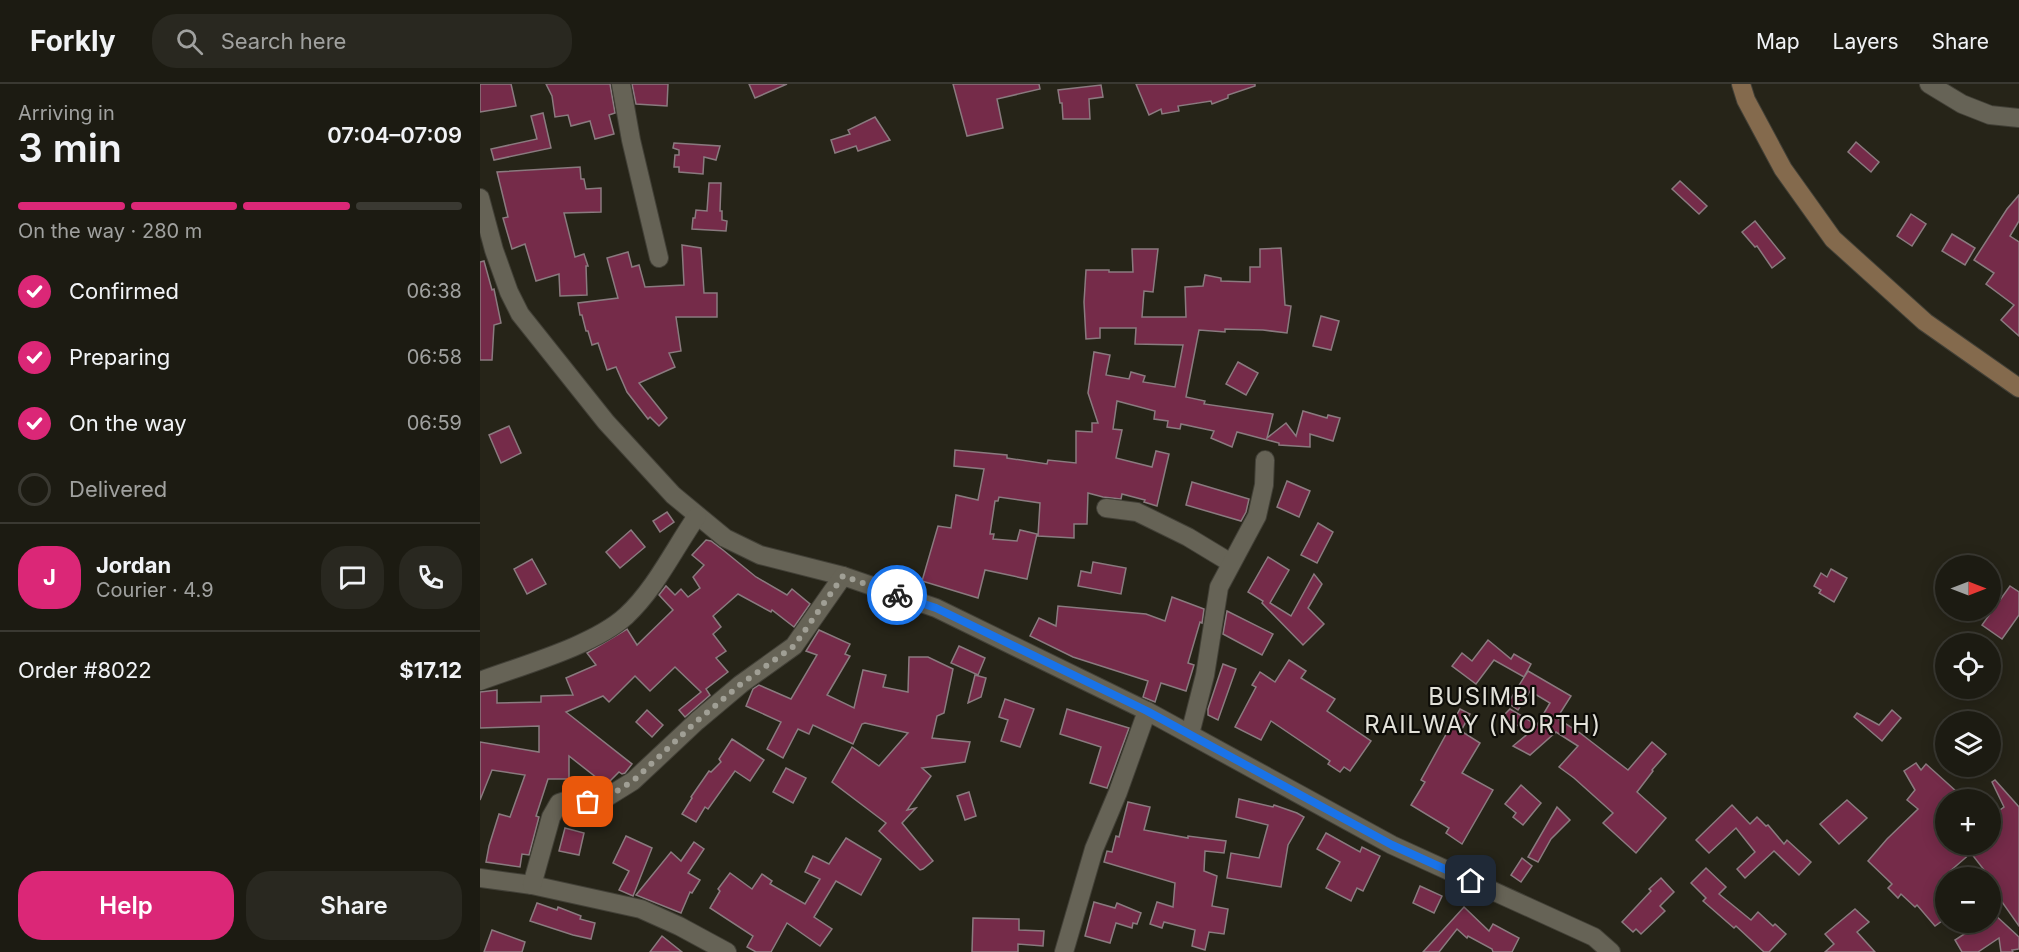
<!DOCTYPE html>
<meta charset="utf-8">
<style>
:root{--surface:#1c1b12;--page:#292820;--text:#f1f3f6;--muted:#a0a19f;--line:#3a3932;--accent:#db2777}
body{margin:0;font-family:Inter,sans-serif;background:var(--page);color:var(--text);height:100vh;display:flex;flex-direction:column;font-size:22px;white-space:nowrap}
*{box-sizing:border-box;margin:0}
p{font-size:20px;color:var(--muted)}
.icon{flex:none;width:33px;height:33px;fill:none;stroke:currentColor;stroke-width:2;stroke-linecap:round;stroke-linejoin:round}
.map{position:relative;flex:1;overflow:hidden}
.details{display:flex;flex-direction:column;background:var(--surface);width:480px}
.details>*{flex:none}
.needle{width:39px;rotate:90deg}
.controls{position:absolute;left:1455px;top:471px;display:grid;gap:12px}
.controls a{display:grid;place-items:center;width:66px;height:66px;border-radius:50%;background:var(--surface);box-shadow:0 3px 15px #0003,0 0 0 2px var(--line);font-size:30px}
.pin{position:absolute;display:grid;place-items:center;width:51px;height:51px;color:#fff;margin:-26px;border-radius:12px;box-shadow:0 3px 9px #0006}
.courier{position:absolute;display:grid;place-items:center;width:60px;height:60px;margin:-30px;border:4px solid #1a73e8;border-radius:50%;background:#fff;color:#222;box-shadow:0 2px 8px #0007}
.overview em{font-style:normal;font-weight:600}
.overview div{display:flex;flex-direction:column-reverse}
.overview{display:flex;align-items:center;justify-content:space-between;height:102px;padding:0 18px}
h1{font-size:39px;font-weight:600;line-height:45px}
.bar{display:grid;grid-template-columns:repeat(4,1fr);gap:9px 6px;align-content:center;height:72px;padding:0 18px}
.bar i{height:8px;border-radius:4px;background:var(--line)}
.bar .active{background:var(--accent)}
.bar p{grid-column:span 4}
.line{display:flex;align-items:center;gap:15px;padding:0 18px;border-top:2px solid var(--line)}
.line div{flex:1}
.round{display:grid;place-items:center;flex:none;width:63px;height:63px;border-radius:24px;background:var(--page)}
ol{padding:0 18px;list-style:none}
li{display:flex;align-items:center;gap:18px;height:66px}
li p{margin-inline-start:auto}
li .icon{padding:6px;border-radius:50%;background:var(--accent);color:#fff;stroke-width:4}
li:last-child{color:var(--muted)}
li i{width:33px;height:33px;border:3px solid var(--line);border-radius:50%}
.action{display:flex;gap:12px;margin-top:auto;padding:12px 18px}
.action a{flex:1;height:69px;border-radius:24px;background:var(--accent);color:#fff;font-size:24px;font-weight:600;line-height:69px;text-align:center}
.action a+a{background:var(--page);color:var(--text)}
header{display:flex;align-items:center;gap:36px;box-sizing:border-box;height:84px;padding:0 30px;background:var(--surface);border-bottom:2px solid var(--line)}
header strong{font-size:28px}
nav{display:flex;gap:33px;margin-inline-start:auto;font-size:21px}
.search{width:420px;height:54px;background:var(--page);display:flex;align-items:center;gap:15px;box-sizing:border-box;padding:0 21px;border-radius:24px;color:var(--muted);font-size:22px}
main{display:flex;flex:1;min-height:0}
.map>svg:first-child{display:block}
.building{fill:#752b49;stroke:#8a7a7f;stroke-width:1.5}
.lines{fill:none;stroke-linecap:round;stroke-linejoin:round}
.minor-casing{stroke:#424037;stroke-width:20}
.secondary-casing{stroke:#424037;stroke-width:20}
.minor{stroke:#666356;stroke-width:18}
.secondary{stroke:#846a4d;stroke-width:18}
.done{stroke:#a09f95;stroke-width:6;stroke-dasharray:0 10.8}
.route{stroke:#1a73e8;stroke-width:8}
.labels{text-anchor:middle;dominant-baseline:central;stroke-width:4.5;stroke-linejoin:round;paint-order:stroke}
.quarter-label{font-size:24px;letter-spacing:1.5px;fill:#e2e1d9;stroke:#0e0d08}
</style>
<header>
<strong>Forkly</strong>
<div class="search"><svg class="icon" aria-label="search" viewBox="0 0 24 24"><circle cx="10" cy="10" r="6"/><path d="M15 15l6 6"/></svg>Search here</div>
<nav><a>Map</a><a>Layers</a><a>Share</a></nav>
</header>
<main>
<section class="details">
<div class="overview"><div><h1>3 min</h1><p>Arriving in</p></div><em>07:04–07:09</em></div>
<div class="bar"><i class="active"></i><i class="active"></i><i class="active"></i><i></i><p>On the way · 280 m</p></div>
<ol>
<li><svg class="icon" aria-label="check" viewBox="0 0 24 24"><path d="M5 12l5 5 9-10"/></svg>Confirmed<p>06:38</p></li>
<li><svg class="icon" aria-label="check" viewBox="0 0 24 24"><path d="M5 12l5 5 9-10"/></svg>Preparing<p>06:58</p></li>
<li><svg class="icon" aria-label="check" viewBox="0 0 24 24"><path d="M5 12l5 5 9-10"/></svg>On the way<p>06:59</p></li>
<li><i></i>Delivered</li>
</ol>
<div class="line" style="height:108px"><b class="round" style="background:var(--accent);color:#fff">J</b><div><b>Jordan</b><p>Courier · 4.9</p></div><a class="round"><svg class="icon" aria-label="chat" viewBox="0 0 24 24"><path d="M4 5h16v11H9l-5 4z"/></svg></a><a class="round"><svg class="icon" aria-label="phone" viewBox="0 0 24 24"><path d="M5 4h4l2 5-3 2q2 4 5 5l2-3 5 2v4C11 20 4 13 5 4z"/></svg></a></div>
<div class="line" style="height:78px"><div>Order #8022</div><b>$17.12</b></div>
<div class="action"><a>Help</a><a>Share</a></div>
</section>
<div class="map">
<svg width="1539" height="868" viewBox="0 0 1539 868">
<rect width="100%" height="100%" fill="#262418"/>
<!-- building -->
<g class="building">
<polygon points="0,0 31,0 36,22 0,28"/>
<polygon points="66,0 130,0 135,29 129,31 134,50 115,55 110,37 91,42 88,31 75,33 72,12"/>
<polygon points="152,0 188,0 187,22 156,20"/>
<polygon points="269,0 307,0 275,14"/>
<polygon points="473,0 559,0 560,5 517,15 523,44 487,52"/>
<polygon points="656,0 775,0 775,2 748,11 748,14 732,20 731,17 698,22 699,27 682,30 681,25 669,31"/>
<polygon points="621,1 623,13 609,15 610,35 583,35 582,19 580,19 578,6"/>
<polygon points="63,29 71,64 14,76 11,65 57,55 51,32"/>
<polygon points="395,33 410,56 378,67 376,62 355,69 351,56 370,50 368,46"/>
<polygon points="1376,58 1399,78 1391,88 1368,68"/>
<polygon points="194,59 240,62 236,76 224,73 223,90 199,88 199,83 194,83 195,71 199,71 199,66 193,64"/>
<polygon points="100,83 101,95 104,95 106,105 121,104 121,128 84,129 95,173 104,170 108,182 106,182 107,211 80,212 79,190 56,197 45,160 32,165 23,134 28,133 17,88"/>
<polygon points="1200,97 1227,122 1219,130 1192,105"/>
<polygon points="229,99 241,99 240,127 242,127 242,136 247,137 246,147 212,145 213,134 215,134 216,126 227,127"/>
<polygon points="1539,111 1539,137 1530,152 1539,158 1539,252 1521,236 1534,221 1506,200 1514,189 1494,176 1527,125"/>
<polygon points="1431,130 1446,140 1432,162 1417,152"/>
<polygon points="1275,137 1305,174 1292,184 1277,162 1275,163 1262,148"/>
<polygon points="1472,150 1495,164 1485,181 1462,167"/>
<polygon points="202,161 221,164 224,209 237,209 237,233 196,233 201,267 189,269 195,283 159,299 187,334 179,342 170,333 168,335 147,308 136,283 127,286 118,259 112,261 108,247 106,247 102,231 100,231 98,219 138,214 127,174 148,168 152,183 159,181 165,203 204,201"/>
<polygon points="801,164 805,221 811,222 807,249 783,246 745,245 745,248 719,246 706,313 725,317 724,320 793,330 787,354 806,339 816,352 823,327 847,334 848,331 860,334 853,357 830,350 830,363 799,361 799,359 757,348 752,363 731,354 734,347 701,340 700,345 687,343 688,337 674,335 675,327 637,317 633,345 642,346 636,374 672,383 676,367 689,370 677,422 664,418 665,416 642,410 641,415 623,413 608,409 607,440 594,440 594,454 558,452 560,419 519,413 518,417 515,417 510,450 514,450 513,455 537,457 540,446 557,450 547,495 505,486 498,514 442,497 458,442 471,444 476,411 498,416 504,385 474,382 475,366 527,371 527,374 567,380 568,376 596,379 596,347 612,348 612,339 618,339 608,309 614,268 630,271 626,291 649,295 651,288 665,292 663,298 695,303 703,261 655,260 656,244 620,244 620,254 606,255 604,218 606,186 629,186 629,188 653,188 652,165 678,165 673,208 664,207 662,233 706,233 705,203 723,202 725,191 741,194 741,197 770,198 770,183 780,183 780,165"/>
<polygon points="4,177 12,206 14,205 21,239 14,241 12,276 0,276 0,178"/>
<polygon points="841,232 859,237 851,266 833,262"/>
<polygon points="758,278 778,289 766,311 746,300"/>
<polygon points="29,342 41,369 21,379 9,351"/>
<polygon points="807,397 830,407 819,433 797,423"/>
<polygon points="712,398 769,415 766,428 761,437 706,421"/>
<polygon points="187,428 194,438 180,448 173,437"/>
<polygon points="838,439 853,448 837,479 821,471"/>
<polygon points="151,446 165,463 140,484 126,468"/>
<polygon points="226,456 231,457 243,466 276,493 307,511 312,505 330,520 314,543 292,526 291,528 258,510 233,532 241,543 233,550 246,567 236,574 248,588 226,605 230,611 205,633 199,626 221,608 195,583 170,607 155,592 129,618 123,612 86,628 152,680 145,689 142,690 139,688 126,701 89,672 89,695 68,695 56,732 59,733 49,771 42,770 40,783 6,778 9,762 19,730 30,733 45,691 12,686 0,716 0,658 59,668 59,642 0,644 0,608 17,606 17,619 61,618 61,612 93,611 86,594 116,581 107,569 147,545 157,561 193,526 179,511 186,502 195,511 201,505 208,513 220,504 213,493 224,481 212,471"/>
<polygon points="788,473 809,486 790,519 811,532 834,490 842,500 828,524 844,540 823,561 782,519 783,517 768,508"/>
<polygon points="52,475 66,500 47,510 34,485"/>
<polygon points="613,478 646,484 641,510 598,502 601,487 611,489"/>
<polygon points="1351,485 1367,494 1354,518 1339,509 1341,506 1334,502 1341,489 1347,493"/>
<polygon points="1530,502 1539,508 1539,531 1522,555 1502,541"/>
<polygon points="692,513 724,525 722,539 720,538 708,579 714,581 706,607 681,599 675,618 663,613 668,597 593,573 550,552 559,534 576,542 578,522 666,530 685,537"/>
<polygon points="747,527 793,550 782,571 743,550"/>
<polygon points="339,546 370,560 365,570 370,572 347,611 374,624 383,586 406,591 403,603 428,608 429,573 448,573 473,585 464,629 457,632 452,654 490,658 485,678 442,684 451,692 427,726 436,724 422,739 453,777 443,785 440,786 399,747 406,739 352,698 372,663 399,682 428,649 385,639 382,640 373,660 333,641 329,650 318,645 303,674 287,665 301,638 266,622 273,605 279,601 311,615 337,571 326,567"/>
<polygon points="1008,556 1031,575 1034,570 1051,580 1044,593 1014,576 996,600 972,582 982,569 992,577"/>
<polygon points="479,562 505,574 498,591 471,579"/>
<polygon points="809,576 826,587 821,594 855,615 847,627 891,657 870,687 864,683 860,688 848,680 850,677 791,637 781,656 755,643 776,603 772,601 780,588 795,598"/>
<polygon points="743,580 756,585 738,636 728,631 728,625"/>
<polygon points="1048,587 1091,612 1077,634 1100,649 1148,686 1172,658 1186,670 1172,686 1173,687 1157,708 1186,734 1156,769 1123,739 1133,729 1094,694 1079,683 1098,662 1076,648 1050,671 1033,662 1050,648 1022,633 1030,625 1057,641 1070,619 1050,607 1038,626 1028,619"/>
<polygon points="495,591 506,594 501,613 488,619"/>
<polygon points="525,615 554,625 540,663 521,657 528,636 519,633"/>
<polygon points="587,625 649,644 627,704 610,699 621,663 580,650"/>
<polygon points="980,625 990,630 981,647 1000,659 982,689 1013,706 982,760 966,749 969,744 931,721 945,698 941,696"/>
<polygon points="167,626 183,641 172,653 156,638"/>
<polygon points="1412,626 1421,634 1402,657 1374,633 1377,629 1399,641"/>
<polygon points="252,655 284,676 270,697 255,687 228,725 225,723 216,738 202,730 212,714 211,713 229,687 231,688 241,678 239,675"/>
<polygon points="1436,679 1441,686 1446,680 1477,708 1469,716 1466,716 1466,720 1459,727 1466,735 1466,760 1510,760 1510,733 1524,723 1512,698 1515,696 1539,723 1539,842 1510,801 1510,794 1506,794 1508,791 1491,769 1469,788 1475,794 1466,794 1466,834 1455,842 1437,821 1435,823 1421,810 1418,814 1408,804 1412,800 1388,777 1407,755 1438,725 1427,716 1435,706 1424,687"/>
<polygon points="306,684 326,694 313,719 293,708"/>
<polygon points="1041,701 1061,719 1043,741 1033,733 1036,729 1025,720"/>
<polygon points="489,708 496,732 485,736 477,712"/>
<polygon points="759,715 793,723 794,721 817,729 824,733 808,761 801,803 747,794 751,769 779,774 788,741 756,733"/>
<polygon points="1367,716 1387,734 1359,760 1340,740"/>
<polygon points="648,718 670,723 664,746 708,754 708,752 746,757 744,769 725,767 724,787 737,792 732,822 748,825 744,850 729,848 725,866 712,862 715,846 684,838 682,844 670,840 677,818 693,823 695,799 624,778 627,767 632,768 636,752 639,753"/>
<polygon points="1252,721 1270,740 1277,733 1286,742 1288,741 1304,760 1307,756 1331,778 1319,791 1294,767 1265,794 1257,785 1275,768 1256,744 1229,769 1216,756"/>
<polygon points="1077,723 1090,736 1071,755 1058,778 1048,773"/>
<polygon points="85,744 104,749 99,771 79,767"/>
<polygon points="846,749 880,768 882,763 900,772 883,807 877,804 871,817 846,804 860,778 837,765"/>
<polygon points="146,752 172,764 153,812 139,806 149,787 133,779"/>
<polygon points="366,754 401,775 381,811 356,797 334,833 352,845 340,862 307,839 291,868 276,868 267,863 273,852 230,824 240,807 238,805 250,789 272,805 282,790 292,797 290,800 325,820 340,795 325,788 333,772 349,780"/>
<polygon points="214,758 224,765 208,789 220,796 212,809 210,808 201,829 156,811 191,768 201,777"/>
<polygon points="1042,774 1052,782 1041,798 1031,791"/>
<polygon points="1226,784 1246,803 1239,810 1271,836 1278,828 1293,842 1295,840 1306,850 1289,868 1284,868 1256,842 1254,844 1223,817 1226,814 1211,799"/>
<polygon points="1181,794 1194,808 1180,822 1185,827 1161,850 1156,845 1153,848 1142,838 1171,807 1169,805"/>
<polygon points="940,802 962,812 954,829 933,819"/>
<polygon points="614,818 635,824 637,819 661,829 657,840 653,839 652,844 636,839 630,859 605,852"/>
<polygon points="57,819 77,826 78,823 101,832 100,835 115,839 111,855 93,851 50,837"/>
<polygon points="984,823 1009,847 1013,840 1039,854 1032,868 1013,868 1012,865 988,852 987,854 977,845 959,868 943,868"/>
<polygon points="1375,825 1389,838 1377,848 1395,868 1345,868 1354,860 1345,850"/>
<polygon points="1514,830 1539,853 1539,865 1532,866 1533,868 1521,868 1519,854 1498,868 1482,868 1475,856 1492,845 1488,838 1510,838 1510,833"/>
<polygon points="493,834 539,835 539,846 564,847 563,862 538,860 538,868 492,868"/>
<polygon points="12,846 45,858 42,868 4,868"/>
<polygon points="182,852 202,868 170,868"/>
</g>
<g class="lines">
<!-- minor casing -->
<g class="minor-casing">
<g id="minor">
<polyline points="141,0 151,56 179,174"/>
<polyline points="1449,0 1482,20 1510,31 1539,34"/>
<polyline points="0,114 14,166 29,208 40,230 126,338 193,411 245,454 280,471 363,492 456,524 667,627 912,761 1114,853 1131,868"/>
<polyline points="626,424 657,428 708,453 751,479"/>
<path d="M0,597C43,581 113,562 146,532C176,504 194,465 217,432"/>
<polyline points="710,650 725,591 739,503 777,432 784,401 785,376"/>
<polyline points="0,794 52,801 161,825 199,842 247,868"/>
<polyline points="52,801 71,733 79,719 88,716 108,718 124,715 153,697 217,637 261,600 314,562 363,492"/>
<polyline points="584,868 614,765 638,708 667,627"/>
</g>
</g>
<!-- secondary casing -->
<g class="secondary-casing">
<polyline id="secondary" points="1261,0 1266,16 1303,85 1353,155 1445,238 1539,304"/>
</g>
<!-- minor -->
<use href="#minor" class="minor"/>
<!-- secondary -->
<use href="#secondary" class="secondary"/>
</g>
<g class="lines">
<!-- done -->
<polyline class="done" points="108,718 124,715 153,697 217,637 261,600 314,562 363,492 417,511"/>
<!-- route -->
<polyline class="route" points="417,511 456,524 667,627 912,761 991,797"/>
</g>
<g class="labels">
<!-- quarter labels -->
<g class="quarter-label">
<text x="1003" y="612">BUSIMBI<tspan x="1003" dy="28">RAILWAY (NORTH)</tspan></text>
</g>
</g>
</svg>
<div class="controls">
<a><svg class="needle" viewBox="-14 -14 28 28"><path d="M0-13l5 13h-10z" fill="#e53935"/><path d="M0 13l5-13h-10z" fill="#a0a19f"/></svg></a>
<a><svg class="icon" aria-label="locate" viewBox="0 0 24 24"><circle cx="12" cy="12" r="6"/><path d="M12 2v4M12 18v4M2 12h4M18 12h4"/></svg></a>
<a><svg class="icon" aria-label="layers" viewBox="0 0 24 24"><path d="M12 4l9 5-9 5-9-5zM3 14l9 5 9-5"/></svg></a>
<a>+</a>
<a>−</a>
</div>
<div class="pin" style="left:108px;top:718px;background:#ea580c"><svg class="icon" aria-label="bag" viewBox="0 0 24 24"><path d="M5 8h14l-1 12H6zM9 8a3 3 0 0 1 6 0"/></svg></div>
<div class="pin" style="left:991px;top:797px;background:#1f2937"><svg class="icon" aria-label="home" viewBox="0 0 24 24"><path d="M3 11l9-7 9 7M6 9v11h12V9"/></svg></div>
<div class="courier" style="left:417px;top:511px"><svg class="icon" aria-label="bike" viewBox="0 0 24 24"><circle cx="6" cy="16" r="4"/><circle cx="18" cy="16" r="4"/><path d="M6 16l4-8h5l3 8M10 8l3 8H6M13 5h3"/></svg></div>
</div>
</main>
